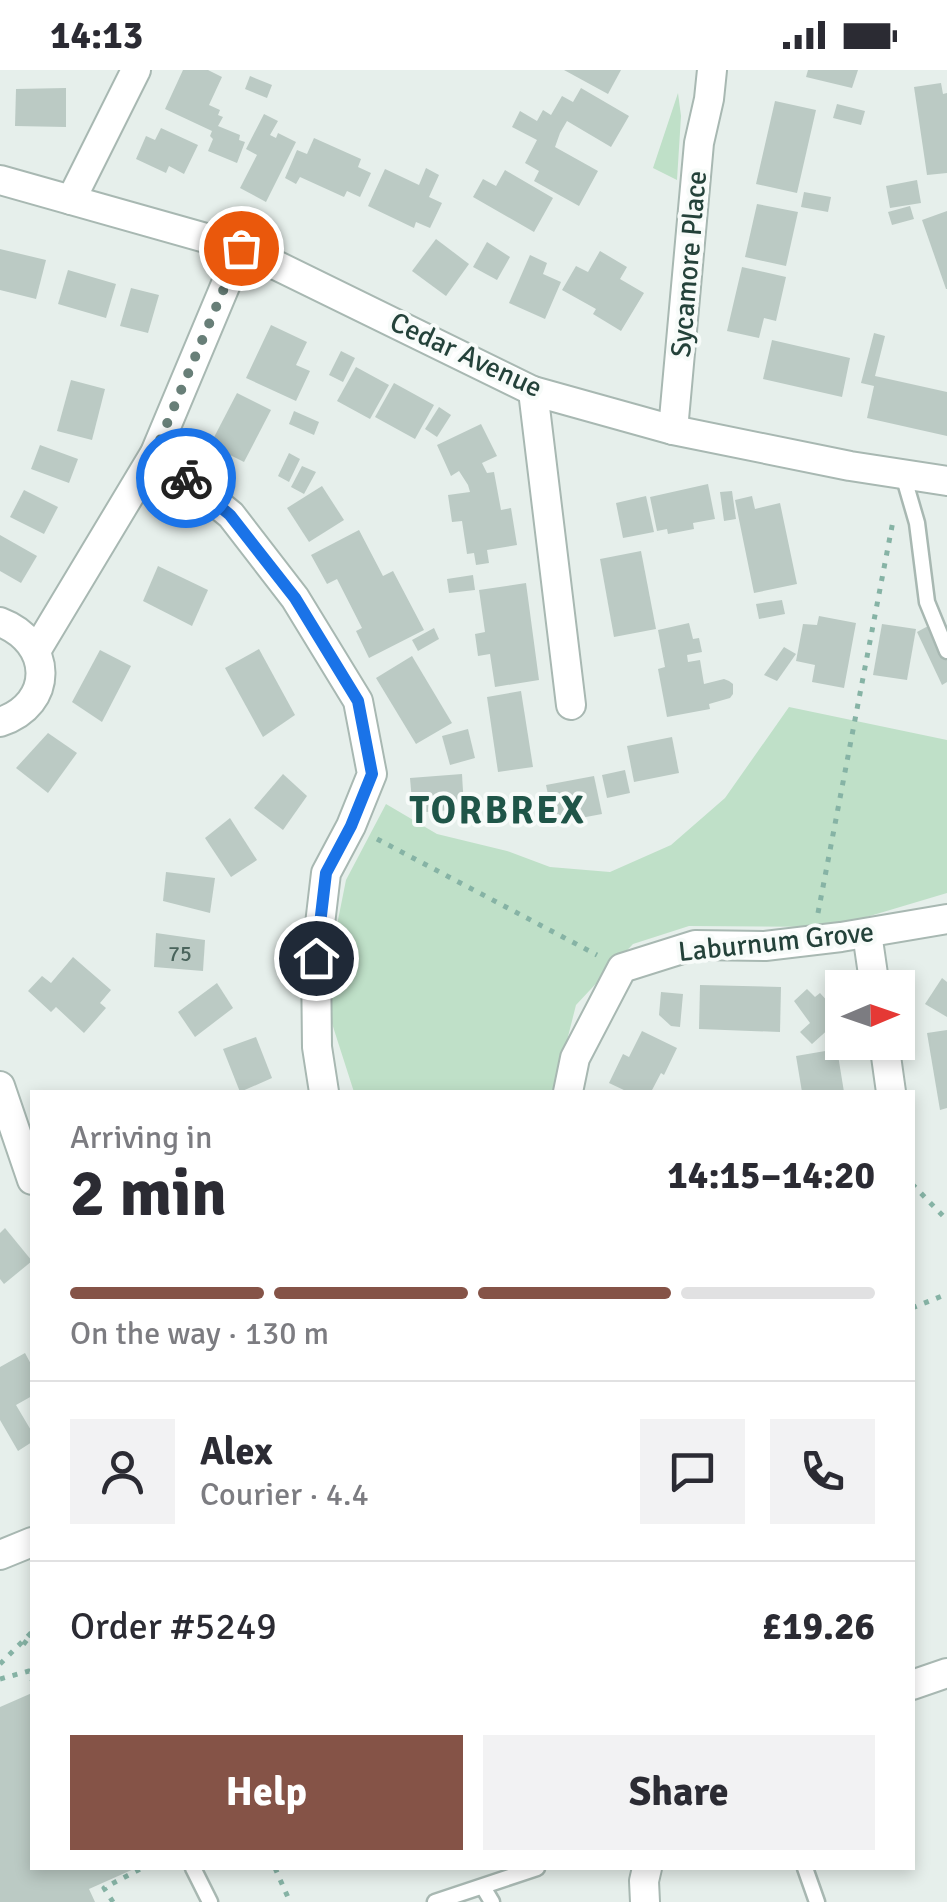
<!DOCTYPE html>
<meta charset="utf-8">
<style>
:root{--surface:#fff;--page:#f2f2f3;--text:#2b2b33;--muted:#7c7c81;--line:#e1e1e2;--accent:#855347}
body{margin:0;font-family:Signika,sans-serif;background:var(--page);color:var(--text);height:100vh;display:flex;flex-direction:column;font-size:38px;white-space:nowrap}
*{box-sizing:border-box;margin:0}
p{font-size:32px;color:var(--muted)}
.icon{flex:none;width:55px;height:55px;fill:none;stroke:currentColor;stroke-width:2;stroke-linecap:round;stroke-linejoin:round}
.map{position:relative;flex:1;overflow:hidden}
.details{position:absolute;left:30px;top:1020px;width:885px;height:780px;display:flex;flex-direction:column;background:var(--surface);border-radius:0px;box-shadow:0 5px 15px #0003}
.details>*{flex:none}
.needle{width:65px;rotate:88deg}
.buttons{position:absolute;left:825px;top:900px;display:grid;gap:20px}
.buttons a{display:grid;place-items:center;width:90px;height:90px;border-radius:0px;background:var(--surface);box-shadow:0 5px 15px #0003;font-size:50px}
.pin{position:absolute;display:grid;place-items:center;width:85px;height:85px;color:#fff;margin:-42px;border:5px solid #fff;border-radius:50%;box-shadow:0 2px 10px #0007}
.courier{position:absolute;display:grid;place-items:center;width:100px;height:100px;margin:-50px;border:8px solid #1a73e8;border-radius:50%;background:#fff;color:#222;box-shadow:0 2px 12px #0007}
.headline em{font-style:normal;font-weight:700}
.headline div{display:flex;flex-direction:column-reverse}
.headline{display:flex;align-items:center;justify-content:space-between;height:170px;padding:0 40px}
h1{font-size:65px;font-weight:700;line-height:75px}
.bar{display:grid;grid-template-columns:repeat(4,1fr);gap:15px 10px;align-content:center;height:120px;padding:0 40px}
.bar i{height:12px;border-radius:8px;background:var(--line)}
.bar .current{background:var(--accent)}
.bar p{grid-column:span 4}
.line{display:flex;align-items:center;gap:25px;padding:0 40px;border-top:2px solid var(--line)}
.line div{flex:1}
.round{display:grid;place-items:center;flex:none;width:105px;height:105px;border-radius:0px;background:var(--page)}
.button{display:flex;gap:20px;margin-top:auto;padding:20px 40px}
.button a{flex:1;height:115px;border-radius:0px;background:var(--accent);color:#fff;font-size:40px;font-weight:700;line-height:115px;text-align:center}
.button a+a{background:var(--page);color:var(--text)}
.status{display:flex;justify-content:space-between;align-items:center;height:70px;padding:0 50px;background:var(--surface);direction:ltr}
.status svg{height:28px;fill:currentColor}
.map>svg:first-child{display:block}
.green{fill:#bfe0c8}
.building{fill:#bbcac4}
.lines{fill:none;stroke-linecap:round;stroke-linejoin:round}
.lane-casing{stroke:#a8b8b2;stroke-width:19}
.street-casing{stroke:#a8b8b2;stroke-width:32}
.path{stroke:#86b3a5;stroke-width:5;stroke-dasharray:5 8;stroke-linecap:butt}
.lane{stroke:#fff;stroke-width:14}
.street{stroke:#fff;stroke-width:28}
.done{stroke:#687f78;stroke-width:10;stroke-dasharray:0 18}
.route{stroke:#1a73e8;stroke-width:12}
.labels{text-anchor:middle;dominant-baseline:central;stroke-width:8;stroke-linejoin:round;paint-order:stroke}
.number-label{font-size:22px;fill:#4a645c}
.street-label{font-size:28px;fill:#24423a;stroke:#f7fbf9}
.district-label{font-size:38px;font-weight:bold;letter-spacing:2.5px;fill:#1f5548;stroke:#f7fbf9}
</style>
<div class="status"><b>14:13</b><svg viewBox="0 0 49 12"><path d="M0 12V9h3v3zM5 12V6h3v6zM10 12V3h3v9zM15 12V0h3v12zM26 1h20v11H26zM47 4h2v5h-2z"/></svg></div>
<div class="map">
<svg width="947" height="1832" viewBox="0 0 947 1832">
<rect width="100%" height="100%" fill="#e6efeb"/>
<!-- green -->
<g class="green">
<polygon points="678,23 681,46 677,110 653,98"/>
<polygon points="789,637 947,670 947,823 833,857 689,856 633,874 576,935 554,1022 354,1022 328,941 334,870 346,810 386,734 437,764 507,781 550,797 610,802 671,775 725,728"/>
</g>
<!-- building -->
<g class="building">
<polygon points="183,0 208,0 222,7 209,35 220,40 218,45 223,47 218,56 240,65 239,70 245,72 237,93 208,81 213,69 210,66 212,61 165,39"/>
<polygon points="564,0 621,0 608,24"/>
<polygon points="808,0 858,0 852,18 806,7"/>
<polygon points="250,6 272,15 267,28 245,19"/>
<polygon points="941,13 943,24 947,23 947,103 927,105 914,17"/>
<polygon points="66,18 66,57 15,56 16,19"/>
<polygon points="581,18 629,46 611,77 567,51 560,63 555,77 598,101 579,136 534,111 539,101 525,93 537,70 512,57 520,41 537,51 543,40 551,45 562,26 573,32"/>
<polygon points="775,31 816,40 797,123 756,114"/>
<polygon points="837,34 865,41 861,55 833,48"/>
<polygon points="264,44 278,51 270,65 276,68 278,63 296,72 266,132 240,118 257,85 246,79"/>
<polygon points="161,58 198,75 184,104 169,96 166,103 136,89 146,66 155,70"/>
<polygon points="314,68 361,89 358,97 371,103 360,127 347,121 344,127 300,107 296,114 285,108 297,80 307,84"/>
<polygon points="426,98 439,105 429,127 442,133 430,158 416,152 414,158 368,136 385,99 419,115"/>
<polygon points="505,100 553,128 534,162 473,127 483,109 496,116"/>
<polygon points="917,110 921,133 890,138 886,116"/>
<polygon points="804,122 831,127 828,142 801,137"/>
<polygon points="757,134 798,142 786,196 745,187"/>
<polygon points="910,136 914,149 892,155 888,142"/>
<polygon points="947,141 947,219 946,219 922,150"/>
<polygon points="436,169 469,194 446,226 412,201"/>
<polygon points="487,172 510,187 497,210 473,197"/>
<polygon points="0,179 46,190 36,229 0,220"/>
<polygon points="600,181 627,197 620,209 644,223 621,261 593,244 596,239 562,220 576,196 588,202"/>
<polygon points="530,185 547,193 543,204 561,212 545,249 509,233"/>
<polygon points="742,197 786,207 776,251 764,248 759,268 727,261"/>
<polygon points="68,200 116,214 106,248 58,234"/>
<polygon points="131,218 159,225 148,263 120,256"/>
<polygon points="271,255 307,272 296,295 310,301 296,331 246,308"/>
<polygon points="874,263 885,266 875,306 947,322 947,366 867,348 874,316 861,313"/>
<polygon points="772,270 850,288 842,327 763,309"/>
<polygon points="341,281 355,288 343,312 329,305"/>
<polygon points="356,297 389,315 370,349 337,331"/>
<polygon points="71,310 105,319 92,370 57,361"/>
<polygon points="394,313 434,335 415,369 375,347"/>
<polygon points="237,323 271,340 244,392 210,375"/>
<polygon points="439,337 451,345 437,367 425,359"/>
<polygon points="294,341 319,352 314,365 289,354"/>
<polygon points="481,354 497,386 482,393 487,403 494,402 501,440 511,438 517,475 487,480 489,493 476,495 474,483 467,484 462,451 452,452 448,425 470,422 468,415 459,401 451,406 437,375"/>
<polygon points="40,375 78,389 69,413 31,399"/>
<polygon points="289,383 300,389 289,412 278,406"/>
<polygon points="302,396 316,402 304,424 291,417"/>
<polygon points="708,414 715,449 693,453 694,459 668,464 667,459 657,461 650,427"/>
<polygon points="322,416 344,450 309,472 287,438"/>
<polygon points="24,420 58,437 44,464 10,447"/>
<polygon points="732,421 736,449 724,451 720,422"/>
<polygon points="646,426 654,462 623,468 616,433"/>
<polygon points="752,426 755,439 780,433 797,514 754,523 735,430"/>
<polygon points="359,460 383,506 393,501 424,560 369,588 356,561 362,558 337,509 327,514 311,485"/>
<polygon points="0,465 37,486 21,513 0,501"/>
<polygon points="641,481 656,559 614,567 600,489"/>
<polygon points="158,496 208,520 192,556 143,531"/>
<polygon points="473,505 475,520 449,523 447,509"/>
<polygon points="526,513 539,610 495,617 490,584 478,586 475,564 485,562 479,520"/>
<polygon points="782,530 785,544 759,549 756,534"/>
<polygon points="819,546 856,553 844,618 812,612 815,595 796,591 803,554 817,555"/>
<polygon points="689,553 693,569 699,568 702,582 687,585 688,592 700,590 704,614 724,609 729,611 733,614 733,624 730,628 709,634 710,639 667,647 658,599 665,597 658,560"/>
<polygon points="882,554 916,559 907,610 873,605"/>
<polygon points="930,555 947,591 947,612 942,615 917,562"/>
<polygon points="434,558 439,569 418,581 412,570"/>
<polygon points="784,577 796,584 777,611 764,605"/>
<polygon points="259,579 295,645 263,667 225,598"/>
<polygon points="100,580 131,596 102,652 72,632"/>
<polygon points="412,586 452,653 416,674 376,608"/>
<polygon points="521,621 533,697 498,702 487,627"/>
<polygon points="468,659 475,688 450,695 442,666"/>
<polygon points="48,663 77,683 48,723 16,698"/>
<polygon points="672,667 679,703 634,712 627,676"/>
<polygon points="625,700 630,723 607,728 602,705"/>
<polygon points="283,704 307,726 283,760 254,738"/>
<polygon points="462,704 464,739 413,743 410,708"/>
<polygon points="594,706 602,744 554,753 546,715"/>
<polygon points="230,748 257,790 231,807 205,768"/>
<polygon points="166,802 215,808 210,843 163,831"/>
<polygon points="156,863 205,870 203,901 154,897"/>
<polygon points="73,887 111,920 100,933 106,938 84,963 56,937 51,942 28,921 42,906 51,913"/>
<polygon points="942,908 947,912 947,947 925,934"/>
<polygon points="217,913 233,938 195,967 178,942"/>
<polygon points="700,915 781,917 780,962 699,959"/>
<polygon points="807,919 815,927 820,923 842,947 812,974 800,962 810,953 794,931"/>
<polygon points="661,922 683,924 680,957 671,956 659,945"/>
<polygon points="947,960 947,1038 940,1040 927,963"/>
<polygon points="642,961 677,978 664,1005 661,1003 651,1022 628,1022 609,1013 623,984 629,987"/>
<polygon points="256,967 272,1008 240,1022 223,979"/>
<polygon points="837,979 844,1022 802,1022 796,986"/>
<polygon points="5,1158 32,1191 4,1214 0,1209 0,1163"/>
<polygon points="25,1283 32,1296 32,1326 16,1335 32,1362 32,1372 18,1381 0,1350 0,1297"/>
<polygon points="32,1623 32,1798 136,1798 89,1819 95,1832 0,1832 0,1637"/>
</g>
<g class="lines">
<!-- lane casing -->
<g class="lane-casing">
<g id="lane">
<polyline points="903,405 917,453 927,532 947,581"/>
<polyline points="193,1798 210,1832"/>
<polyline points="805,1798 817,1832"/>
<polyline points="483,1817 492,1832"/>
<polyline points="435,1832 537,1798"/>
</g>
</g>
<!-- street casing -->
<g class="street-casing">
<g id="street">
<polyline points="0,110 241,178 533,321 673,360 850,396 947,411"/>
<polyline points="71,130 136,0"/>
<polyline points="533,321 571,635"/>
<polyline points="673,360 699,73 709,29 712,0"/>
<polyline points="155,383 231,445 295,528 358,631 372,704 351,756 326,803 316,888 317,977 324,1022"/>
<path d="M0,552C53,572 55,634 0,652"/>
<polyline points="36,581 155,383 241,178"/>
<polyline points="867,863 875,918"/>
<polyline points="884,972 891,1022"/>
<polyline points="0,1016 32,1110"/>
<polyline points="568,1022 575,988 622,898 695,875 765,876 841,867 947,849"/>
<polyline points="0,1485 32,1472"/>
<polyline points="912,1615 947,1603"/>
<polyline points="645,1832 644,1811 647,1798"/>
</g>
</g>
<!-- path -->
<g class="path">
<polyline points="377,769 597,885"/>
<polyline points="818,843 893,451"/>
<polyline points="912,1114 947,1150"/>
<polyline points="912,1238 947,1224"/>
<polyline points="23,1571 32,1578"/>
<polyline points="0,1594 32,1562"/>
<polyline points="0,1609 29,1601 32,1610"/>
<polyline points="275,1798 290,1832"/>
<polyline points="113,1832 104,1818 142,1798"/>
</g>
<!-- lane -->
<use href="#lane" class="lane"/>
<!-- street -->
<use href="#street" class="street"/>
</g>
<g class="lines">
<!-- done -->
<polyline class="done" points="186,408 155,382 241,178"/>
<!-- route -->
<polyline class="route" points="186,408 230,445 295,528 358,631 372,704 351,756 326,803 316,888"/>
</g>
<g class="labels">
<!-- number labels -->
<g class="number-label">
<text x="180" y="883">75</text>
</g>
<!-- street labels -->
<g class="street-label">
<text transform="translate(689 194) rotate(-85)">Sycamore Place</text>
<text transform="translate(466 285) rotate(25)">Cedar Avenue</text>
<text transform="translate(776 872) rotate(-6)">Laburnum Grove</text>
</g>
<!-- district labels -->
<g class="district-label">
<text x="498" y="740">TORBREX</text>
</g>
</g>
</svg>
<div class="buttons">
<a><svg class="needle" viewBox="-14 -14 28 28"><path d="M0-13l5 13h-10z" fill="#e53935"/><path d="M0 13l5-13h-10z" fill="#7c7c81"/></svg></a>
</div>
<div class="pin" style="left:241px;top:178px;background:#ea580c"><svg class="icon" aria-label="bag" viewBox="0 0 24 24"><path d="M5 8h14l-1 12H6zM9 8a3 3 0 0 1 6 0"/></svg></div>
<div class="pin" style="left:316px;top:888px;background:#1f2937"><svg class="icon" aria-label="home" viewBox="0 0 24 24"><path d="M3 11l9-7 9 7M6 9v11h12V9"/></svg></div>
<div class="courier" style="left:186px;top:408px"><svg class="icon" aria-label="bike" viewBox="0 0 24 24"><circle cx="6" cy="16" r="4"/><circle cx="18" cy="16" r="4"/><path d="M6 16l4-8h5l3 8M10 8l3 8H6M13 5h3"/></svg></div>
<section class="details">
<div class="headline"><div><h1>2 min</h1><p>Arriving in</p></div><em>14:15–14:20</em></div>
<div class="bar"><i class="current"></i><i class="current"></i><i class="current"></i><i></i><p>On the way · 130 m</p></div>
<div class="line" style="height:180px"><a class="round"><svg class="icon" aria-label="person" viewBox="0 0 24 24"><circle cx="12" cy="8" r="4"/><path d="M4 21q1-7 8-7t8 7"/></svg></a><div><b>Alex</b><p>Courier · 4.4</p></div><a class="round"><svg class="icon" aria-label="chat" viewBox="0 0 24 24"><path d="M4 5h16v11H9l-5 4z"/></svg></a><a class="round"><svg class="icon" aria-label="phone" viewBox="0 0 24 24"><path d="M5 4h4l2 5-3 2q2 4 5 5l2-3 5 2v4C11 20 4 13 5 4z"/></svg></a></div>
<div class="line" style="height:130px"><div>Order #5249</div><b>£19.26</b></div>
<div class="button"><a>Help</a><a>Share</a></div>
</section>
</div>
